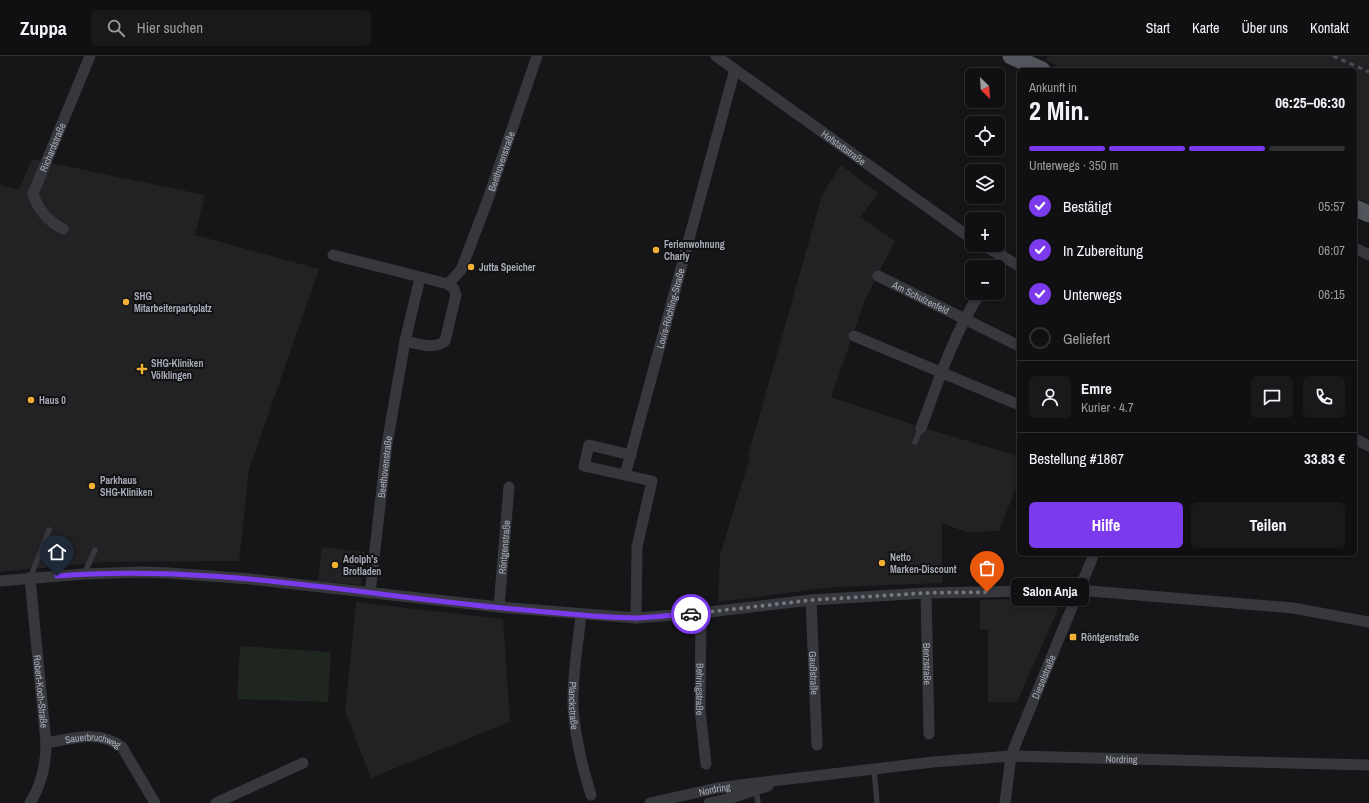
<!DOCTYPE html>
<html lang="de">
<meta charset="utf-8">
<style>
:root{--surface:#101012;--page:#19191b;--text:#f1f3f6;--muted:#9c9d9f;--line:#303032;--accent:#7c3aed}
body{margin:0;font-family:"Archivo Narrow",sans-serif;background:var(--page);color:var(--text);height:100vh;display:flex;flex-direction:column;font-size:15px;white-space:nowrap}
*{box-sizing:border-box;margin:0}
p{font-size:13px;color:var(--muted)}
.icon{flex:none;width:22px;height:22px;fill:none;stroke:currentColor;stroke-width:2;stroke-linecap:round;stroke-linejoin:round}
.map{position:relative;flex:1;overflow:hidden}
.panel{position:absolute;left:1017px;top:12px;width:340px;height:488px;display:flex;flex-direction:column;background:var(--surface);border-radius:6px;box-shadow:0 2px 6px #0003,0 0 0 1px var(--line)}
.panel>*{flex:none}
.needle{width:26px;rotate:155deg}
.fabs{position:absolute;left:965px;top:12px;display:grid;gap:8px}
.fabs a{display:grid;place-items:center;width:40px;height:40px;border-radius:6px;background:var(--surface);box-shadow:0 2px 6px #0003,0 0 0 1px var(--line);font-size:20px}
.pin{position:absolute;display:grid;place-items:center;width:34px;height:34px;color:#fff;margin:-41px -17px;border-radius:50% 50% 50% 0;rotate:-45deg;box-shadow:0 0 4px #0007}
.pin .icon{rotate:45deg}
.courier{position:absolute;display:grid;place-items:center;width:40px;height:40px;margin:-20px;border:3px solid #7c3aed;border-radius:50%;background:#fff;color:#222;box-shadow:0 1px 5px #0007}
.bubble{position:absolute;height:28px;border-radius:6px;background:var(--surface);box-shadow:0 2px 6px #0003,0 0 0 1px var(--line);font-size:13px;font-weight:700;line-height:28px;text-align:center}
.head em{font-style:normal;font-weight:700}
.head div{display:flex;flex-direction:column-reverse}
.head{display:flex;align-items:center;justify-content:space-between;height:68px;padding:0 12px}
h1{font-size:26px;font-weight:700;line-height:30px}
.bar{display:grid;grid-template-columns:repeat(4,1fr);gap:6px 4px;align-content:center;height:48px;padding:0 12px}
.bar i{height:5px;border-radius:3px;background:var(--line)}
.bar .active{background:var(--accent)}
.bar p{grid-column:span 4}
.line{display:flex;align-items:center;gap:10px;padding:0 12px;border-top:1px solid var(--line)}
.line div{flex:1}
.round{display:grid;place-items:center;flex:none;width:42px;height:42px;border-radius:6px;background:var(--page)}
ol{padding:0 12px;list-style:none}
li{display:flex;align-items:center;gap:12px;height:44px}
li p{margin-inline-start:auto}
li .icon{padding:4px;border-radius:50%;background:var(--accent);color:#fff;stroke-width:4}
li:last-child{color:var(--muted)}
li i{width:22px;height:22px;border:2px solid var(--line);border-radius:50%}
.primary-button{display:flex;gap:8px;margin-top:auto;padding:8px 12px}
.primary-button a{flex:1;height:46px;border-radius:6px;background:var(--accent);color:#fff;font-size:16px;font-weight:700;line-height:46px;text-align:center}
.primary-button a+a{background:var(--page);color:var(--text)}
header{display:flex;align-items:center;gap:24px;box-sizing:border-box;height:56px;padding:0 20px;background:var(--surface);border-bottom:1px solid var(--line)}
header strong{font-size:19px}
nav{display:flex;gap:22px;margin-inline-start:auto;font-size:14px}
.search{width:280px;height:36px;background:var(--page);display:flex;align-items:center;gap:10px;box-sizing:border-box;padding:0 14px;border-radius:6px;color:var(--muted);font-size:15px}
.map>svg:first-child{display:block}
.built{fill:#222225}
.green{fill:#1e261f}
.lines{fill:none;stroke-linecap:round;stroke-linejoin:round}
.service{stroke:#37383d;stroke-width:5.5}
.minor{stroke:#37383d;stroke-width:11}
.primary{stroke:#53555c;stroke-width:17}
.rail{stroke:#4a4c52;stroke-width:3;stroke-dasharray:5 4;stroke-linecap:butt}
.done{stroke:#757880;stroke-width:4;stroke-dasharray:0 7.2}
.route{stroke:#7c3aed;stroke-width:5}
.poi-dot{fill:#f2b134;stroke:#111113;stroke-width:1.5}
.labels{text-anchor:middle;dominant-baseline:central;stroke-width:4;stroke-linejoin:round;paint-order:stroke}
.street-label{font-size:10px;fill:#a8adb8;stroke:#111113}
.poi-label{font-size:10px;font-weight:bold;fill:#a8adb8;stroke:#111113;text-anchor:start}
</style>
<header>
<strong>Zuppa</strong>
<div class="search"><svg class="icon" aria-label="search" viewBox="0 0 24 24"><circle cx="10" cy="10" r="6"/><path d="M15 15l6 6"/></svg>Hier suchen</div>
<nav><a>Start</a><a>Karte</a><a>Über uns</a><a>Kontakt</a></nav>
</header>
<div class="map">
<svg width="1369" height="747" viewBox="0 0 1369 747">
<rect width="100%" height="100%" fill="#161618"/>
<!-- built -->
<g class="built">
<polygon points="1048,0 1369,0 1369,148 1355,142 1355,14 1066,14 1046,5"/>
<polygon points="32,103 205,139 195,179 319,213 249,414 239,505 105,506 0,516 0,129 19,134"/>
<polygon points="841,109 878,137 860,161 895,185 865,244 831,341 920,371 1019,400 1019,424 999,475 966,476 942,467 942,527 833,531 718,546 720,499 750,401 748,400 822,139"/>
<polygon points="322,491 365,496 361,529 318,525"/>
<polygon points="1063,542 1017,646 988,646 988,573 980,573 980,544"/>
<polygon points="356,546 503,563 510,666 371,722 345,655"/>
</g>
<!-- green -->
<polygon class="green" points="240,590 331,596 328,646 237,643"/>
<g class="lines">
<!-- service -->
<g class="service">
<polyline points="915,386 921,372"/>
<polyline points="84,518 95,494"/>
<polyline points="30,522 49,474"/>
<polyline points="874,712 877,747"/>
<polyline points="756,734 758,747"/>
</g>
<!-- minor -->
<g class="minor">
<path id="s1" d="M716,0L972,183"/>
<path id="s2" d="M63,173C48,165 38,154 33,138L90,0"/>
<polyline points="983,189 1019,210"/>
<polyline points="1355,192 1369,199"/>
<path d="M333,199L448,228L454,233L456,239L445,285C434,294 419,288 405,285"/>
<polyline points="996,211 1003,200"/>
<path id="s3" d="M878,220L1019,290"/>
<path id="s4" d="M448,228L461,214L487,146L537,0"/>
<polyline points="854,280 1019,349"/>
<path d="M921,372C938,326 953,279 980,237"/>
<polyline points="1355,383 1369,390"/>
<polyline points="625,419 584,410 589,389 631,399"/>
<path id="s5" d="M30,522L46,687C46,709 42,728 30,747"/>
<polyline points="0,525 84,518 143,516 169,517 250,523 499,551 636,562 701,557 811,544 926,537 1078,534 1293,552 1369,566"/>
<path id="s6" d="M370,537L387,388L405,285L420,222"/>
<path id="s7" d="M926,537L929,678"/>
<path id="s8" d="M811,544L817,689"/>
<path id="s9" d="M499,551L509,431"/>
<path id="s10" d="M701,557L700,654L706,708"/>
<path id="s11" d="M581,558C578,589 572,620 573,651C575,681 582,710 591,739"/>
<path id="s12" d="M636,562L637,491L652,425L625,419L735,13"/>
<path id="s13" d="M46,687C72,683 99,673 122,691L155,747"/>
<polyline points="216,747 303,707"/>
<path id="s14" d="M650,747L717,732L756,727L933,706L1011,700L1369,709"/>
<polyline points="709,747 731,742 768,730"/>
<path id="s15" d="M1005,747L1011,700L1018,682L1094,498"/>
</g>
<!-- primary -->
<g class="primary">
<polyline points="1011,0 1042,14"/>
<polyline points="1355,152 1369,158"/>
</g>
<!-- rail -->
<polyline class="rail" points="1333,0 1369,16"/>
</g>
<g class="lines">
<!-- done -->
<polyline class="done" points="691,558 812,544 926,537 987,536"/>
<!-- route -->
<path class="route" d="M57,520C214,507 369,541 525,554C562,557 600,562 637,562C655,561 673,559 691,558"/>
</g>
<!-- markers -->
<g class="poi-dot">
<circle cx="656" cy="194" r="4"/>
<circle cx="471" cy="211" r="4"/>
<circle cx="126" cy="246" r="4"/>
<path d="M140 307h4v4h4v4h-4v4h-4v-4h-4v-4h4z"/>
<circle cx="31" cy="344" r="4"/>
<circle cx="92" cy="430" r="4"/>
<circle cx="882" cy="507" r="4"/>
<circle cx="335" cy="509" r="4"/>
<rect x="1069" y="577" width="8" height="8" rx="2"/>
</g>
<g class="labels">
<!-- street labels -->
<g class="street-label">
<text stroke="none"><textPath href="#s2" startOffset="98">Richardstraße</textPath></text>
<text stroke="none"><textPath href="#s1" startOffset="157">Hofstattstraße</textPath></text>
<text stroke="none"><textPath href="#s4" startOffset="135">Beethovenstraße</textPath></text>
<text stroke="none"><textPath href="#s3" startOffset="48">Am Schulzenfeld</textPath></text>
<text stroke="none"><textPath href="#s12" startOffset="339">Louis-Röchling-Straße</textPath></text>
<text stroke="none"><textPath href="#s6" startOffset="127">Beethovenstraße</textPath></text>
<text stroke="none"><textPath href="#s9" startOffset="60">Röntgenstraße</textPath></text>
<text stroke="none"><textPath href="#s7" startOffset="71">Benzstraße</textPath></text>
<text stroke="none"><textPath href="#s8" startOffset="73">Gaußstraße</textPath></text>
<text stroke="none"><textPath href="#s15" startOffset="133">Dieselstraße</textPath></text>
<text stroke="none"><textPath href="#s10" startOffset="76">Behringstraße</textPath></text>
<text stroke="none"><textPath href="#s5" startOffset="114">Robert-Koch-Straße</textPath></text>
<text stroke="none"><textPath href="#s11" startOffset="92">Planckstraße</textPath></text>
<text stroke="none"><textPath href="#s13" startOffset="48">Sauerbruchweg</textPath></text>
<text stroke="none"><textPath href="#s14" startOffset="475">Nordring</textPath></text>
<text stroke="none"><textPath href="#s14" startOffset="66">Nordring</textPath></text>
</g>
<!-- poi labels -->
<g class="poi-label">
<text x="664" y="188">Ferienwohnung<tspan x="664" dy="12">Charly</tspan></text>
<text x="479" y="211">Jutta Speicher</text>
<text x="134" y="240">SHG<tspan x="134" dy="12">Mitarbeiterparkplatz</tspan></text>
<text x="151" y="307">SHG-Kliniken<tspan x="151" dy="12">Völklingen</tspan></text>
<text x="39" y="344">Haus 0</text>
<text x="100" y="424">Parkhaus<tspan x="100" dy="12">SHG-Kliniken</tspan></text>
<text x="890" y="501">Netto<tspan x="890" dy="12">Marken-Discount</tspan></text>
<text x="343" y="503">Adolph's<tspan x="343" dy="12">Brotladen</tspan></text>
<text x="1081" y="581">Röntgenstraße</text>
</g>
</g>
</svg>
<div class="fabs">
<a><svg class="needle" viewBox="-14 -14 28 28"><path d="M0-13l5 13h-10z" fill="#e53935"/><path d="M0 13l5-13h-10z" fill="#9c9d9f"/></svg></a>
<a><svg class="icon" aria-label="locate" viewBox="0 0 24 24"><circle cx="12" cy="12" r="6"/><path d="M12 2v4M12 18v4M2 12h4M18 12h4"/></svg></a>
<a><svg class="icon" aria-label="layers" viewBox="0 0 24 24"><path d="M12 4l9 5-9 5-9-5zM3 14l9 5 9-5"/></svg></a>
<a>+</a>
<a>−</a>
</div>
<div class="pin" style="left:987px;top:536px;background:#ea580c"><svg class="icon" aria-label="bag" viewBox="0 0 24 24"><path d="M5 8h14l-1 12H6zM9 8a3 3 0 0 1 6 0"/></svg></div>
<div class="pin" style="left:57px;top:520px;background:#1f2937"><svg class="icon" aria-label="home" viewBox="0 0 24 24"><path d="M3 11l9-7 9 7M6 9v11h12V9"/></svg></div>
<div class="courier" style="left:691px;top:558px"><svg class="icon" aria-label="car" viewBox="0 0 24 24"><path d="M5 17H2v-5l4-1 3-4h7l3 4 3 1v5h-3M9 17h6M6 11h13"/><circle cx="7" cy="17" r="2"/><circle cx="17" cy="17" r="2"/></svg></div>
<div class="bubble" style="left:1011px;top:522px;width:78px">Salon Anja</div>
<section class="panel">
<div class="head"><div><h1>2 Min.</h1><p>Ankunft in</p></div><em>06:25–06:30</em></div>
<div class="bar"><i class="active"></i><i class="active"></i><i class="active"></i><i></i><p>Unterwegs · 350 m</p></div>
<ol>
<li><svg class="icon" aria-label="check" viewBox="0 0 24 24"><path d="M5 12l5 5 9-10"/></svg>Bestätigt<p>05:57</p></li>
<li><svg class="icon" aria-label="check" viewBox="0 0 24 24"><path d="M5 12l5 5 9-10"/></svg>In Zubereitung<p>06:07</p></li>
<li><svg class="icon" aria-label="check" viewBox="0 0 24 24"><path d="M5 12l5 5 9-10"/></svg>Unterwegs<p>06:15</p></li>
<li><i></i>Geliefert</li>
</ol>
<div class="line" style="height:72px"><a class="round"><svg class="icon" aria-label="person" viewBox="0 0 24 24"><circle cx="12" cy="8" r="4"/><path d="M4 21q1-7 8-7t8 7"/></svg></a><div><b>Emre</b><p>Kurier · 4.7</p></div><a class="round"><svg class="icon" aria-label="chat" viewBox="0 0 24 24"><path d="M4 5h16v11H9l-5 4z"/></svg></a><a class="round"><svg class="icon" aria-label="phone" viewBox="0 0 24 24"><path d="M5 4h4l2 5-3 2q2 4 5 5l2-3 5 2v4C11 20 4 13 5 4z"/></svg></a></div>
<div class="line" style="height:52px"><div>Bestellung #1867</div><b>33.83 €</b></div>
<div class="primary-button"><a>Hilfe</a><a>Teilen</a></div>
</section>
</div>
